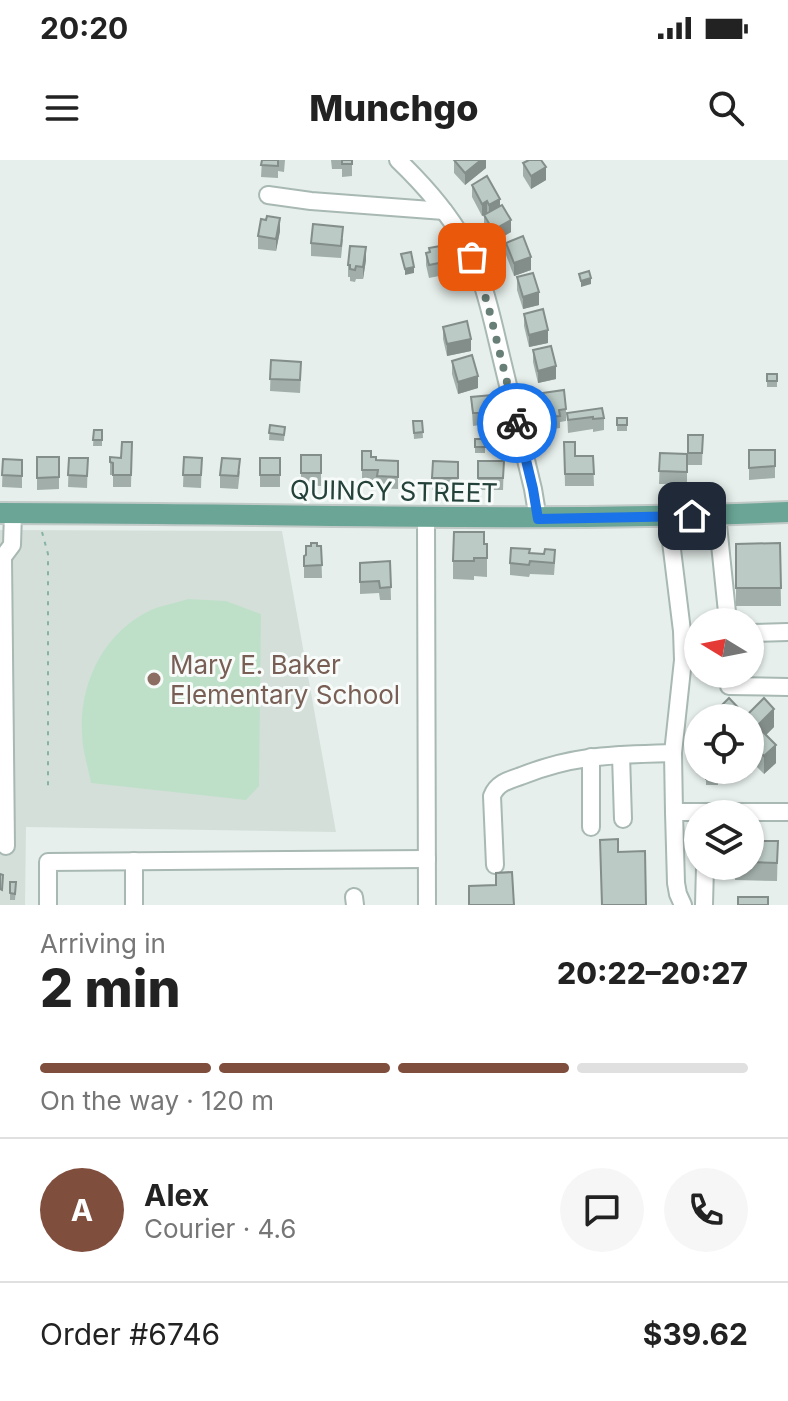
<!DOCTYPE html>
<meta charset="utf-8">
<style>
:root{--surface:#fff;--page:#f6f6f6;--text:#222;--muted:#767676;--line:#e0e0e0;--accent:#804e3d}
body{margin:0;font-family:Inter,sans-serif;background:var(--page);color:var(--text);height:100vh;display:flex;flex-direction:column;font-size:30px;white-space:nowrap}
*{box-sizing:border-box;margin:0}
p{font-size:26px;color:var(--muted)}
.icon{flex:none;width:44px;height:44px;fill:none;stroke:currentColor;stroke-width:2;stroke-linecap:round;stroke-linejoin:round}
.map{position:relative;height:745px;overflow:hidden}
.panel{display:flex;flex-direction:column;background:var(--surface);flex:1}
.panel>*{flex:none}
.needle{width:52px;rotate:280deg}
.tools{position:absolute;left:684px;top:448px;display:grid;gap:16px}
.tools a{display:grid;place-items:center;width:80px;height:80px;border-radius:50%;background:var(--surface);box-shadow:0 2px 6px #0004;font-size:40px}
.pin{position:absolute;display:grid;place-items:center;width:68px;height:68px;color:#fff;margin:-34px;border-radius:16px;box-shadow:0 4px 12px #0006}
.courier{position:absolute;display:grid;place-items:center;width:80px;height:80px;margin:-40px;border:6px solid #1a73e8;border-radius:50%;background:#fff;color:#222;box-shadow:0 2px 10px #0007}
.overview em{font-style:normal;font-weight:800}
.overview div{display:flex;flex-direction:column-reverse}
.overview{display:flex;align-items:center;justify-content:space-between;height:136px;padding:0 40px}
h1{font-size:52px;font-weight:800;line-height:60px}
.bar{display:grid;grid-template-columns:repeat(4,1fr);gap:12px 8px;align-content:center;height:96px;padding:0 40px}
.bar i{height:10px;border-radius:6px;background:var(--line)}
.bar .current{background:var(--accent)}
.bar p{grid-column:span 4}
.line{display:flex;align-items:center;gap:20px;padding:0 40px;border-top:2px solid var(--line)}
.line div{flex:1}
.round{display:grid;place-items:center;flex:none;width:84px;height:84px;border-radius:42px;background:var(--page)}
.status{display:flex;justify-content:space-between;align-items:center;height:56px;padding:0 40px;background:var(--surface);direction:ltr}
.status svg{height:22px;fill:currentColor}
header{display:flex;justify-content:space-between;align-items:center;height:104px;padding:0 40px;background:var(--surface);font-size:36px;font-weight:800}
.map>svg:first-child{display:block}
.built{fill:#d4dfda}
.garden{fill:#bfe0c8}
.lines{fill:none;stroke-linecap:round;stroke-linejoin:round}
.minor-casing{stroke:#a8b8b2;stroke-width:20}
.major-casing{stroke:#c2cac8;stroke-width:24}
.path{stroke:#86b3a5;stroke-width:2;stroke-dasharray:4 6;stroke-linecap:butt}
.minor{stroke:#fff;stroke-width:16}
.major{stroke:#6aa596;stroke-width:20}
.wall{fill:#a1aea9}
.shaded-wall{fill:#838d89}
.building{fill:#bbcac4;stroke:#838d89;stroke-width:2}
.done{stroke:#687f78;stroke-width:8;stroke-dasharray:0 14.4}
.route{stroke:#1a73e8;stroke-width:10}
.education-dot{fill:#8d6e63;stroke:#f7fbf9;stroke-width:3}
.labels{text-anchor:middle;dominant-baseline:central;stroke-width:6;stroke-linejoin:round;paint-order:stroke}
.street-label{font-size:26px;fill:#24423a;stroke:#f7fbf9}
.education-label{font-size:26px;fill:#785e54;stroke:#f7fbf9;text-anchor:start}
</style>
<div class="status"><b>20:20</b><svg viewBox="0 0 49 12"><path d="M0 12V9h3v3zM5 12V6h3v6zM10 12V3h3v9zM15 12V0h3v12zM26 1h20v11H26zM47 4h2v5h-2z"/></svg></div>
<header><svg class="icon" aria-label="menu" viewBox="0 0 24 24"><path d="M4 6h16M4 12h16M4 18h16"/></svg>Munchgo<svg class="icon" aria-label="search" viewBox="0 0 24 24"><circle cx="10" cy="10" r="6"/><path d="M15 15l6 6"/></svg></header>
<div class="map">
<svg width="788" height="745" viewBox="0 0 788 745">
<rect width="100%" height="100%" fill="#e6efeb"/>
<!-- built -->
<polygon class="built" points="0,370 282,371 336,672 26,667 25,745 0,745"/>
<!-- garden -->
<path class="garden" d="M188,439L226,441L261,454L259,626L246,640L91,623C88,607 82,590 82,573C79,523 104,472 151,450C162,445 176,443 188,439Z"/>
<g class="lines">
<!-- minor casing -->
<g class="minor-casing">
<g id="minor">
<path d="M398,0C423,24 447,51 464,81C483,115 491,154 500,192C511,238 522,284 533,329L538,359"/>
<polyline points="268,35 311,41 444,51"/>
<polyline points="717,355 728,462"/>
<polyline points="668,357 682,471 683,500 673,593 674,652"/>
<polyline points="426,358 427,745"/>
<polyline points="3,397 6,686"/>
<polyline points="0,401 12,385 13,353"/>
<polyline points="750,473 788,472"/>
<polyline points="729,526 788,527"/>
<polyline points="621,595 623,659"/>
<polyline points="591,597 591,667"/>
<polyline points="134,701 134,745"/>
<path d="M495,705L492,636C497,623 509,620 521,616C576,594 616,595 673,593"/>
<polyline points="354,737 355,745"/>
<polyline points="48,745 48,702 427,699"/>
<polyline points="683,745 678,734 676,723 674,652 788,652"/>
<polyline points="704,745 705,706"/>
</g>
</g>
<!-- major casing -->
<g class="major-casing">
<path id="major" d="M0,353C263,353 525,363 788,352"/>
</g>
<!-- path -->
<polyline class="path" points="42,372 48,394 48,630"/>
<!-- minor -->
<use href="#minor" class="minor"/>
<!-- major -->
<use href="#major" class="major"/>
</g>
<!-- wall -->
<g class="wall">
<polygon points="262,0 285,0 284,12 278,11 278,18 261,17"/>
<polygon points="331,0 352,0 352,16 342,17 342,9 332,9"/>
<polygon points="454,0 486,0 486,8 465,25 454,13"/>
<polygon points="523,3 546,20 531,29 523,16"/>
<polygon points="472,25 500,46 511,72 493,83 484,67 484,55 487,53 482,56 472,37"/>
<polygon points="280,71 276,91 258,89 258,76"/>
<polygon points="343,79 341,98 311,96 311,83"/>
<polygon points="506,83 531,110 514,116 506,95"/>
<polygon points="429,88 449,101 449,114 429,118 426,105 426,93 429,92"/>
<polygon points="366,100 363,119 356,119 355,122 350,121 350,117 348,117 348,105"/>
<polygon points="517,117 539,145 523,149 517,130"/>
<polygon points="524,154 548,183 529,187 524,166"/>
<polygon points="443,167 471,191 447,196 443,179"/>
<polygon points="533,190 556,219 538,223 533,202"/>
<polygon points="271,200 301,214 300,233 270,231"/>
<polygon points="452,201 478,228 458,234 452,214"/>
<rect x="767" y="214" width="10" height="13"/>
<polygon points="535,234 566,249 566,261 560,262 560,268 547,270 546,263 537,264"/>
<polygon points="471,237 493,240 500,255 500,267 480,269 480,265 473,266"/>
<polygon points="567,253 604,258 604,270 593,272 593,269 568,273"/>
<rect x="617" y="258" width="10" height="13"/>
<polygon points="413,261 422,261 423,278 414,279"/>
<polygon points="270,265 285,267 284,281 269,280"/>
<polygon points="94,270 102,270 102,286 93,286"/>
<polygon points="688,275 703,275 702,305 688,305"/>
<rect x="475" y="279" width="10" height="14"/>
<polygon points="132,282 131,327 113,327 113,315 110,315 110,297 121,298"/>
<polygon points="564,282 575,296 593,296 594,326 565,326"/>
<polygon points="749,290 775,290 775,318 749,320"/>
<polygon points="362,291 376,300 398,301 398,329 377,328 377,322 362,322"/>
<polygon points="660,293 687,294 687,324 659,324"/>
<polygon points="301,295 321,295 321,326 301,325"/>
<polygon points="37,297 59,297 59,329 37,330"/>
<polygon points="184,297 202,298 201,328 183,327"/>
<polygon points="69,298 88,298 87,328 68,327"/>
<rect x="260" y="298" width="20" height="29"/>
<polygon points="3,299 22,300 22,328 2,327"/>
<polygon points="433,301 458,302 458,331 432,330"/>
<polygon points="478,301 504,301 503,330 478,330"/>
<polygon points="240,311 238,329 220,328 220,315"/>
<polygon points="780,383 781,446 736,446 736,384"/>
<polygon points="484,384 487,384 487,417 474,416 474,420 453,419 453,401"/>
<polygon points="317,386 321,386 322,418 304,418 304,396 306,395"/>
<polygon points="530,393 555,402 554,415 530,414 529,417 510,415 510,403"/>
<polygon points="390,401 391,440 380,440 379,433 360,434 360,403"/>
<polygon points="718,549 746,556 774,567 766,575 776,603 764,614 750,600 750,558 718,558"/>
<rect x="706" y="610" width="12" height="15"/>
<polygon points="750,681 778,681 777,721 735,720 735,706 750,706"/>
<polygon points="10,722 16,722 15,740 10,740"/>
</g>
<!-- shaded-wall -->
<g class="shaded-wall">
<polygon points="481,0 486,0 486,8 465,25 465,13"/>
<polygon points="546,7 546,20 531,29 531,16"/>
<polygon points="500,39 500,51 489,57 489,45"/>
<polygon points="487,41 487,53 482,56 482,44"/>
<polygon points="280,58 280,71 276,91 276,79"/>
<polygon points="511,60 511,72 493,83 493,70"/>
<polygon points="366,87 366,100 363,119 363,107"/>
<polygon points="531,97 531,110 514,116 514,103"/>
<polygon points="414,107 414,113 405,115 405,109"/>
<polygon points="591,118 591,124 581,127 581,121"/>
<polygon points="539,132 539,145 523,149 523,137"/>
<polygon points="548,170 548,183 529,187 529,175"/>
<polygon points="471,179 471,191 447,196 447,184"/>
<polygon points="556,206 556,219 538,223 538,211"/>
<polygon points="478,216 478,228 458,234 458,222"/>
<polygon points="774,549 774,567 757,584 757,566"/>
<polygon points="776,585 776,603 764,614 764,596"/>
</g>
<!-- building -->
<g class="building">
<polygon points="262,0 278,0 278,6 261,5"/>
<rect x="342" y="0" width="10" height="4"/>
<polygon points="454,0 481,0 465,13"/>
<polygon points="529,0 541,0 546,7 531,16 523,3"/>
<polygon points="487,16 500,39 489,45 487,41 482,44 472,25"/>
<polygon points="502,45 511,60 493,70 484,55"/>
<polygon points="267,56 280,58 276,79 258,76 261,59 266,60"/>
<polygon points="313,64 343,67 341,86 311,83"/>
<polygon points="523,76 531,97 514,103 506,83"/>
<polygon points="446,85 449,101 429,105 426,93 430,92 429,88"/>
<polygon points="350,86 366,87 363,107 356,106 355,110 350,109 350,105 348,105"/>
<polygon points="411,92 414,107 405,109 401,94"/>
<polygon points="589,111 591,118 581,121 579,114"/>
<polygon points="533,113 539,132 523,137 517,117"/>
<polygon points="543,149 548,170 529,175 524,154"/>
<polygon points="467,161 471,179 447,184 443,167"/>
<polygon points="551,186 556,206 538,211 533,190"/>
<polygon points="472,195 478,216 458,222 452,201"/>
<polygon points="271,200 301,202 300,220 270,219"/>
<rect x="767" y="214" width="10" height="7"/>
<polygon points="564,230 566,249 559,250 560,256 547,257 546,250 537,252 535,234"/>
<polygon points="492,235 493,240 499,240 500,255 480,257 480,253 473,253 471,237"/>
<polygon points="602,248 604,258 593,259 593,257 568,260 567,253"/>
<rect x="617" y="258" width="10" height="7"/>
<polygon points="413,261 422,261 423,272 414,273"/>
<polygon points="270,265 285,267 284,275 269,273"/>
<polygon points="94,270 102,270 102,280 93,280"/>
<polygon points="688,275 703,275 702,293 688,293"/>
<rect x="475" y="279" width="10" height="8"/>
<polygon points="122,282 132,282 131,315 113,315 113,303 110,302 110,297 121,298"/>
<polygon points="564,282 575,282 575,296 593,296 594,314 565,314"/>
<polygon points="749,290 775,290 775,306 749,308"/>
<polygon points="362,291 371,291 371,297 376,297 376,300 398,301 398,317 377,316 378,310 362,310"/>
<polygon points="660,293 687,294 687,312 659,311"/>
<rect x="301" y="295" width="20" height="18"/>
<polygon points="37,297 59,297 59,317 37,318"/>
<polygon points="184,297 202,298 201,315 183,315"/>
<polygon points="69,298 88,298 87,316 68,315"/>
<polygon points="222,298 240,299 238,316 220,315"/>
<rect x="260" y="298" width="20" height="17"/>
<polygon points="3,299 22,300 22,316 2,315"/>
<polygon points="433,301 458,302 458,318 432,318"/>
<polygon points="478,301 504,301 503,318 478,318"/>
<polygon points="454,372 484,372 484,384 487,384 487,398 474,398 474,401 453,401"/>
<polygon points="311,383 317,383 317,386 321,386 322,405 304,406 304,396 306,395 306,386 311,386"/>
<polygon points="780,383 781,428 736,428 736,384"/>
<polygon points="511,388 530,389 529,393 544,394 545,389 555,390 554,403 530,401 529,405 510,403"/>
<polygon points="390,401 391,427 380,428 379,421 360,422 360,403"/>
<polygon points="729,538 746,556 764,538 774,549 757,566 776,585 764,596 750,582 750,558 727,558 718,549"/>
<rect x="706" y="610" width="12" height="9"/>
<polygon points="618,679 618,692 645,691 646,745 602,745 600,680"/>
<polygon points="750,681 778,681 777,703 750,702"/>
<polygon points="512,712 514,745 469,745 469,726 496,725 496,713"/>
<polygon points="0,714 3,715 2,730 0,729"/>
<polygon points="10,722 16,722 15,734 10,733"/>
<rect x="738" y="737" width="30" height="8"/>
</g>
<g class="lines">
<!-- done -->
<polyline class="done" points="472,97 488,145 517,263"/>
<!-- route -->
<polyline class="route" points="517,263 533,329 538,359 692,356"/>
</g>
<!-- markers -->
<circle class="education-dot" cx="154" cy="519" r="8"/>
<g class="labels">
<!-- street labels -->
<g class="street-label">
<text transform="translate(394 331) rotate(1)">QUINCY STREET</text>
</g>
<!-- education labels -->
<g class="education-label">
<text x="170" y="504">Mary E. Baker<tspan x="170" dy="30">Elementary School</tspan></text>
</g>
</g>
</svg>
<div class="tools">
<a><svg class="needle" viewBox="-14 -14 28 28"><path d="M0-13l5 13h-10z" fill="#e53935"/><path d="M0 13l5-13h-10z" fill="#767676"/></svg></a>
<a><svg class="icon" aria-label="locate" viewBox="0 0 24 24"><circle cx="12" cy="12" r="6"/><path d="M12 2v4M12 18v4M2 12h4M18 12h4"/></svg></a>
<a><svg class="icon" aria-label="layers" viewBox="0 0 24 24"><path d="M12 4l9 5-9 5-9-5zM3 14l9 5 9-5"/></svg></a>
</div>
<div class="pin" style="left:472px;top:97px;background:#ea580c"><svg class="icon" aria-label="bag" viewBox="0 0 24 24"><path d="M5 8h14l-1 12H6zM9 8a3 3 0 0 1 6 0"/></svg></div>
<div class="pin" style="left:692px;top:356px;background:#1f2937"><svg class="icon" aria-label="home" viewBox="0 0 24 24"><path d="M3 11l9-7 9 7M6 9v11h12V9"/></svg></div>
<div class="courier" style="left:517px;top:263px"><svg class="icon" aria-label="bike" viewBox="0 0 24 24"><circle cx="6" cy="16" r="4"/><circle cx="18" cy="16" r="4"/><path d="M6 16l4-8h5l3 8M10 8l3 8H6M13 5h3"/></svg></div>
</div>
<section class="panel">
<div class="overview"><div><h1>2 min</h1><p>Arriving in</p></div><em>20:22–20:27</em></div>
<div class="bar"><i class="current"></i><i class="current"></i><i class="current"></i><i></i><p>On the way · 120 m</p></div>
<div class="line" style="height:144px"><b class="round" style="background:var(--accent);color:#fff">A</b><div><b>Alex</b><p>Courier · 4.6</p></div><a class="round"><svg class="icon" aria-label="chat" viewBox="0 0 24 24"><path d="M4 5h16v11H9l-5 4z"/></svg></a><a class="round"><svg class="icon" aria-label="phone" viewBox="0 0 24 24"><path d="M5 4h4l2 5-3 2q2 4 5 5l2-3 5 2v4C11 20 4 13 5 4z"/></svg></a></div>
<div class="line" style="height:104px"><div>Order #6746</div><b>$39.62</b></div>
</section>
